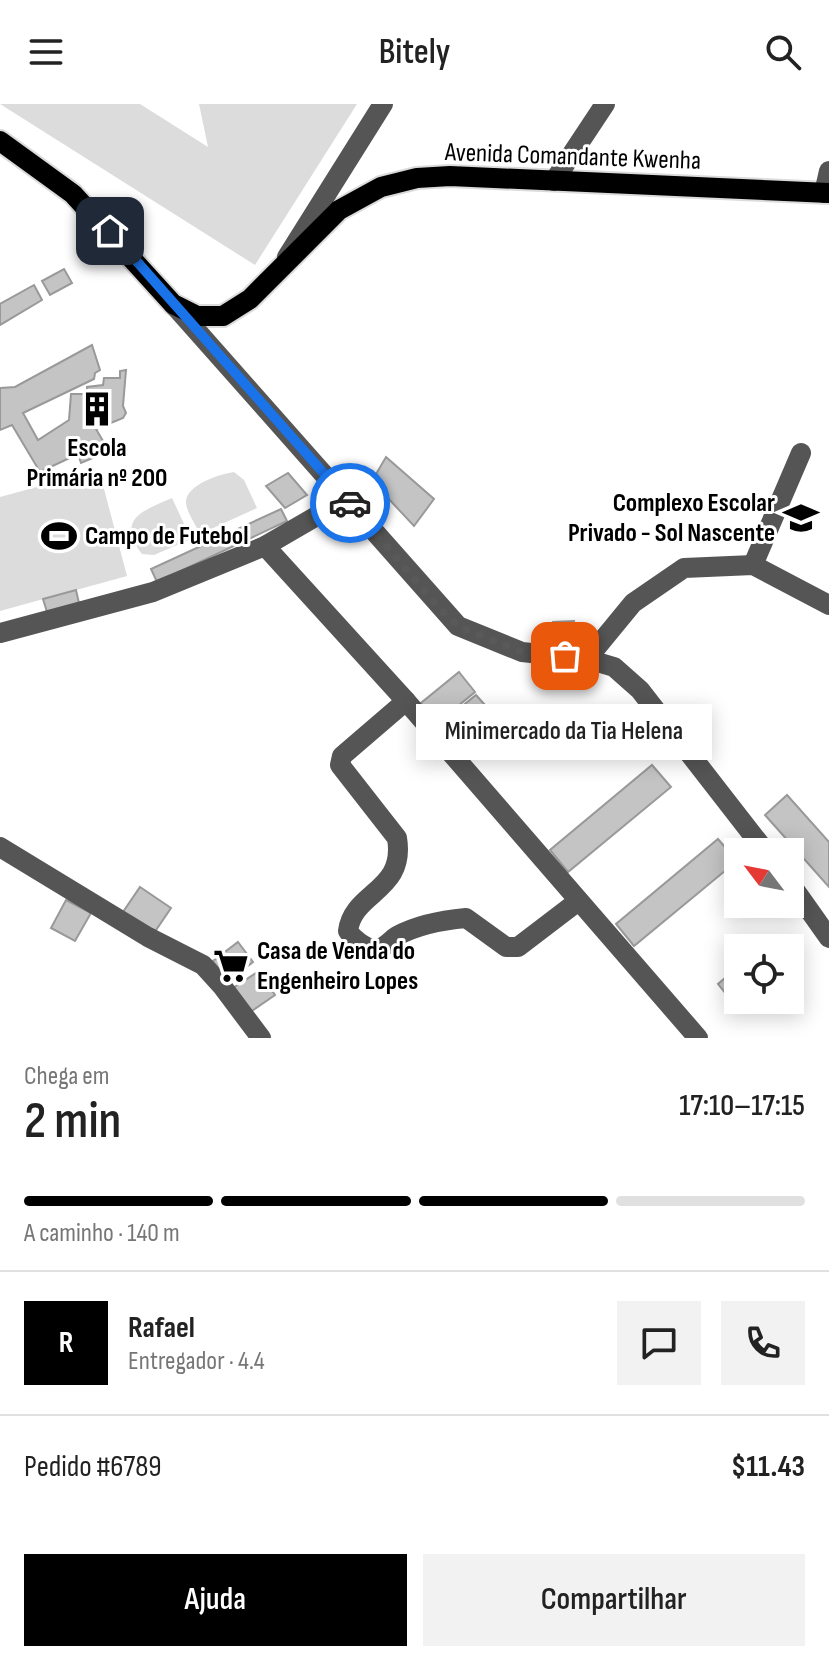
<!DOCTYPE html>
<html lang="pt">
<meta charset="utf-8">
<style>
:root{--surface:#fff;--page:#f2f2f2;--text:#222;--muted:#767676;--line:#e0e0e0;--accent:#000}
body{margin:0;font-family:"Sofia Sans Condensed",sans-serif;background:var(--page);color:var(--text);height:100vh;display:flex;flex-direction:column;font-size:30px;white-space:nowrap}
*{box-sizing:border-box;margin:0}
p{font-size:26px;color:var(--muted)}
.icon{flex:none;width:44px;height:44px;fill:none;stroke:currentColor;stroke-width:2;stroke-linecap:round;stroke-linejoin:round}
.map{position:relative;height:934px;overflow:hidden}
.details{display:flex;flex-direction:column;background:var(--surface);flex:1}
.details>*{flex:none}
.needle{width:52px;rotate:302deg}
.fabs{position:absolute;left:724px;top:734px;display:grid;gap:16px}
.fabs a{display:grid;place-items:center;width:80px;height:80px;border-radius:0px;background:var(--surface);box-shadow:0 4px 20px #0003;font-size:40px}
.pin{position:absolute;display:grid;place-items:center;width:68px;height:68px;color:#fff;margin:-34px;border-radius:16px;box-shadow:0 4px 12px #0006}
.courier{position:absolute;display:grid;place-items:center;width:80px;height:80px;margin:-40px;border:6px solid #1a73e8;border-radius:50%;background:#fff;color:#222;box-shadow:0 2px 10px #0007}
.bubble{position:absolute;height:56px;border-radius:0px;background:var(--surface);box-shadow:0 4px 20px #0003;font-size:26px;font-weight:600;line-height:56px;text-align:center}
.summary em{font-style:normal;font-weight:600}
.summary div{display:flex;flex-direction:column-reverse}
.summary{display:flex;align-items:center;justify-content:space-between;height:136px;padding:0 24px}
h1{font-size:52px;font-weight:600;line-height:60px}
.bar{display:grid;grid-template-columns:repeat(4,1fr);gap:12px 8px;align-content:center;height:96px;padding:0 24px}
.bar i{height:10px;border-radius:6px;background:var(--line)}
.bar .on{background:var(--accent)}
.bar p{grid-column:span 4}
.line{display:flex;align-items:center;gap:20px;padding:0 24px;border-top:2px solid var(--line)}
.line div{flex:1}
.round{display:grid;place-items:center;flex:none;width:84px;height:84px;border-radius:0px;background:var(--page)}
.action{display:flex;gap:16px;margin-top:auto;padding:16px 24px}
.action a{flex:1;height:92px;border-radius:0px;background:var(--accent);color:#fff;font-size:32px;font-weight:600;line-height:92px;text-align:center}
.action a+a{background:var(--page);color:var(--text)}
header{display:flex;justify-content:space-between;align-items:center;height:104px;padding:0 24px;background:var(--surface);font-size:36px;font-weight:600}
.map>svg:first-child{display:block}
.green{fill:#dcdcdc}
.building{fill:#c4c4c4;stroke:#999;stroke-width:2}
.lines{fill:none;stroke-linecap:round;stroke-linejoin:round}
.major-casing{stroke:#dbdbdb;stroke-width:24}
.minor{stroke:#555;stroke-width:20}
.major{stroke:#000;stroke-width:20}
.done{stroke:#595959;stroke-width:8;stroke-dasharray:0 14.4}
.route{stroke:#1a73e8;stroke-width:10}
.labels{text-anchor:middle;dominant-baseline:central;stroke-width:6;stroke-linejoin:round;paint-order:stroke}
.street-label{font-size:26px;fill:#000;stroke:#fff}
.poi-label{font-size:26px;font-weight:bold;fill:#000;stroke:#fff;text-anchor:start}
</style>
<header><svg class="icon" aria-label="menu" viewBox="0 0 24 24"><path d="M4 6h16M4 12h16M4 18h16"/></svg>Bitely<svg class="icon" aria-label="search" viewBox="0 0 24 24"><circle cx="10" cy="10" r="6"/><path d="M15 15l6 6"/></svg></header>
<div class="map">
<svg width="829" height="934" viewBox="0 0 829 934">
<rect width="100%" height="100%" fill="#fff"/>
<!-- green -->
<g class="green">
<polygon points="0,0 140,0 208,43 199,0 357,0 255,161"/>
<polygon points="99,366 127,472 0,507 0,393"/>
<path d="M234,368L244,376L257,404L200,430C196,421 187,409 186,399C185,381 220,370 234,368Z"/>
<path d="M172,394L191,435L154,451L142,450C116,415 142,407 172,394Z"/>
</g>
<!-- building -->
<g class="building">
<polygon points="64,165 72,179 50,191 42,177"/>
<polygon points="34,181 42,196 0,221 0,200"/>
<polygon points="92,241 100,266 95,269 94,275 23,309 38,336 69,316 71,290 87,290 87,283 103,281 104,274 120,274 120,267 126,266 123,302 126,309 123,314 96,325 106,342 98,346 100,351 81,359 78,350 40,368 12,321 0,326 0,284 15,283"/>
<polygon points="386,353 434,395 414,422 372,377"/>
<polygon points="288,369 307,391 285,404 266,382"/>
<polygon points="281,405 287,417 157,478 151,465"/>
<polygon points="76,486 79,499 47,508 43,495"/>
<polygon points="574,517 570,542 549,542 553,518"/>
<polygon points="459,568 475,588 437,619 421,599"/>
<polygon points="476,591 493,610 456,641 439,621"/>
<polygon points="652,661 671,683 568,768 550,746"/>
<polygon points="787,691 829,738 829,783 765,711"/>
<polygon points="718,735 737,757 634,842 616,820"/>
<polygon points="140,783 171,804 154,829 123,808"/>
<polygon points="66,796 91,809 75,837 51,824"/>
<polygon points="238,838 253,858 228,877 213,857"/>
<polygon points="738,863 738,896 749,896 738,905 718,880"/>
<polygon points="259,867 275,891 249,909 233,884"/>
</g>
<g class="lines">
<!-- major casing -->
<g class="major-casing">
<polyline id="major" points="0,37 73,90 173,200 197,212 223,212 250,195 339,106 381,83 417,74 450,72 829,89"/>
</g>
<!-- minor -->
<g class="minor">
<polyline points="554,77 605,0"/>
<polyline points="824,89 829,67"/>
<polyline points="287,153 383,0"/>
<polyline points="173,200 458,522 522,548 587,555 614,563 640,586 766,748"/>
<polyline points="265,442 406,597 698,934"/>
<polyline points="753,461 801,349"/>
<polyline points="0,529 153,488 265,442 346,395"/>
<polyline points="587,555 633,499 684,464 753,461 829,501"/>
<path d="M406,597L342,652L340,661L397,734C406,788 353,787 348,827C353,835 365,844 374,845C384,846 390,836 397,832C417,821 444,816 466,814L506,843H518L577,798"/>
<polyline points="0,743 148,833 203,861 222,882 261,934"/>
<polyline points="790,779 829,834"/>
</g>
<!-- major -->
<use href="#major" class="major"/>
</g>
<g class="lines">
<!-- done -->
<polyline class="done" points="350,399 439,504 458,522 522,548 565,552"/>
<!-- route -->
<polyline class="route" points="110,127 350,399"/>
</g>
<!-- icons -->
<defs>
<g id="building-bare" transform="scale(2.76)"><path d="M-4-6H4V6H1V3H-1V6H-4ZM-2.5-4.3h1.7v1.8h-1.7ZM.8-4.3h1.7v1.8H.8ZM-2.5-1h1.7V.8h-1.7ZM.8-1h1.7V.8H.8Z" fill="#000" stroke="#fff" stroke-width="2.5" paint-order="stroke"/></g>
<g id="school-bare" transform="scale(2.76)"><path d="M0-5L7-2L0 1L-7-2ZM-4 1L0 2.5L4 1V4Q0 6-4 4Z" fill="#000" stroke="#fff" stroke-width="2.5" paint-order="stroke"/></g>
<g id="stadium-bare" transform="scale(2.76)"><path d="M0-5a6.5 5 0 1 0 0 10a6.5 5 0 1 0 0-10ZM-3.5-1.8h7v3.6h-7Z" fill="#000" stroke="#fff" stroke-width="2.5" paint-order="stroke"/></g>
<g id="supermarket-bare" transform="scale(2.76)"><path d="M-6-5.5h2.5l.6 2H6L4.5 2H-2.5L-4.4-4H-6ZM-1.5 3.2a1.3 1.3 0 1 0 .1 0ZM3 3.2a1.3 1.3 0 1 0 .1 0Z" fill="#000" stroke="#fff" stroke-width="2.5" paint-order="stroke"/></g>
</defs>
<g fill-rule="evenodd">
<use href="#building-bare" x="97" y="305"/>
<use href="#school-bare" x="801" y="414"/>
<use href="#stadium-bare" x="59" y="432"/>
<use href="#supermarket-bare" x="231" y="862"/>
</g>
<g class="labels">
<!-- street labels -->
<g class="street-label">
<text transform="translate(573 53) rotate(2)">Avenida Comandante Kwenha</text>
</g>
<!-- poi labels -->
<g class="poi-label">
<text x="97" y="344" text-anchor="middle">Escola<tspan x="97" dy="30">Primária nº 200</tspan></text>
<text x="775" y="399" text-anchor="end">Complexo Escolar<tspan x="775" dy="30">Privado - Sol Nascente</tspan></text>
<text x="85" y="432">Campo de Futebol</text>
<text x="257" y="847">Casa de Venda do<tspan x="257" dy="30">Engenheiro Lopes</tspan></text>
</g>
</g>
</svg>
<div class="fabs">
<a><svg class="needle" viewBox="-14 -14 28 28"><path d="M0-13l5 13h-10z" fill="#e53935"/><path d="M0 13l5-13h-10z" fill="#767676"/></svg></a>
<a><svg class="icon" aria-label="locate" viewBox="0 0 24 24"><circle cx="12" cy="12" r="6"/><path d="M12 2v4M12 18v4M2 12h4M18 12h4"/></svg></a>
</div>
<div class="pin" style="left:565px;top:552px;background:#ea580c"><svg class="icon" aria-label="bag" viewBox="0 0 24 24"><path d="M5 8h14l-1 12H6zM9 8a3 3 0 0 1 6 0"/></svg></div>
<div class="pin" style="left:110px;top:127px;background:#1f2937"><svg class="icon" aria-label="home" viewBox="0 0 24 24"><path d="M3 11l9-7 9 7M6 9v11h12V9"/></svg></div>
<div class="courier" style="left:350px;top:399px"><svg class="icon" aria-label="car" viewBox="0 0 24 24"><path d="M5 17H2v-5l4-1 3-4h7l3 4 3 1v5h-3M9 17h6M6 11h13"/><circle cx="7" cy="17" r="2"/><circle cx="17" cy="17" r="2"/></svg></div>
<div class="bubble" style="left:416px;top:600px;width:296px">Minimercado da Tia Helena</div>
</div>
<section class="details">
<div class="summary"><div><h1>2 min</h1><p>Chega em</p></div><em>17:10–17:15</em></div>
<div class="bar"><i class="on"></i><i class="on"></i><i class="on"></i><i></i><p>A caminho · 140 m</p></div>
<div class="line" style="height:144px"><b class="round" style="background:var(--accent);color:#fff">R</b><div><b>Rafael</b><p>Entregador · 4.4</p></div><a class="round"><svg class="icon" aria-label="chat" viewBox="0 0 24 24"><path d="M4 5h16v11H9l-5 4z"/></svg></a><a class="round"><svg class="icon" aria-label="phone" viewBox="0 0 24 24"><path d="M5 4h4l2 5-3 2q2 4 5 5l2-3 5 2v4C11 20 4 13 5 4z"/></svg></a></div>
<div class="line" style="height:104px"><div>Pedido #6789</div><b>$11.43</b></div>
<div class="action"><a>Ajuda</a><a>Compartilhar</a></div>
</section>
